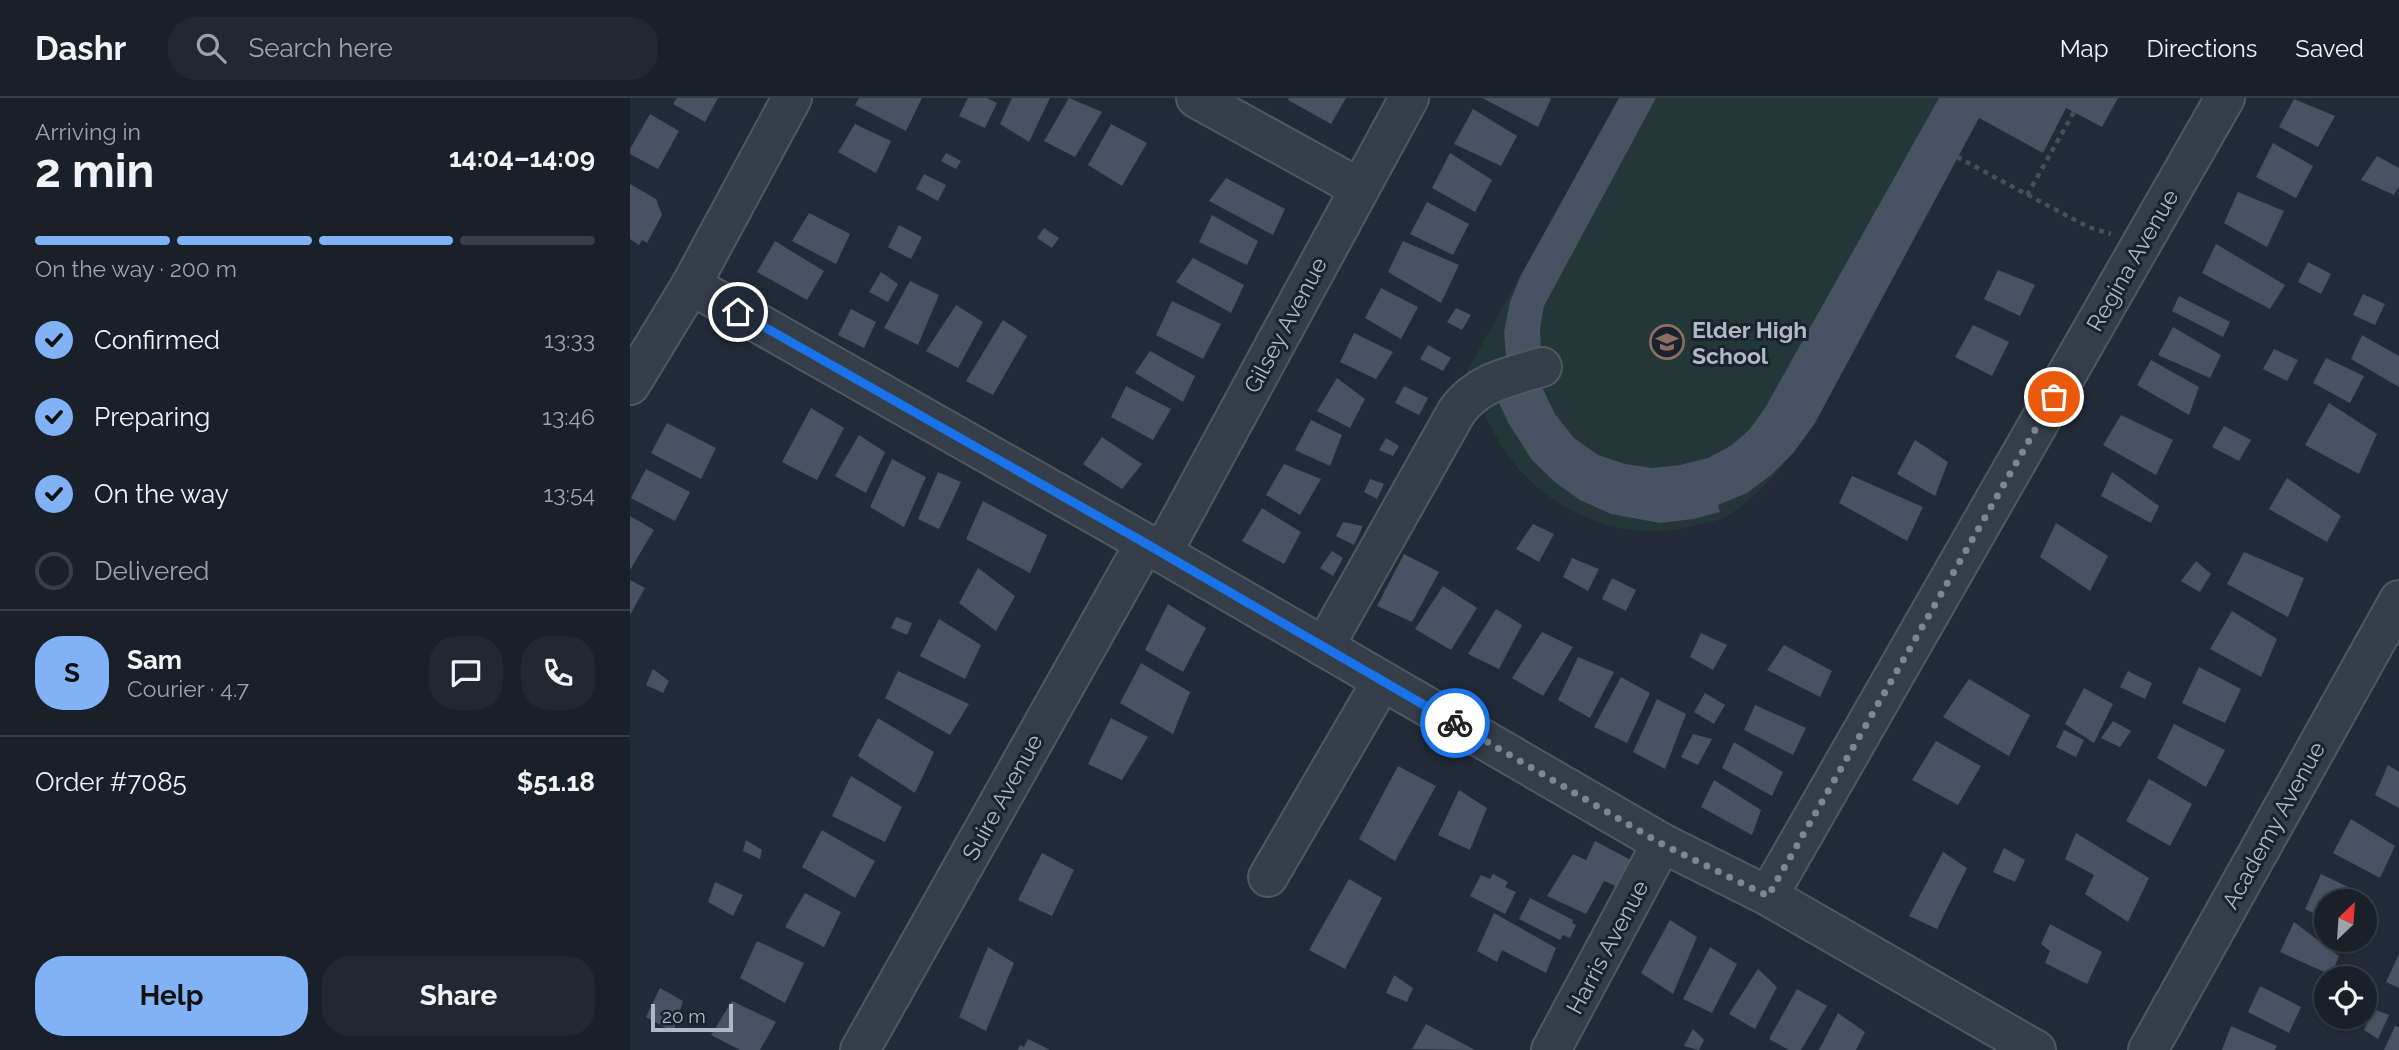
<!DOCTYPE html>
<meta charset="utf-8">
<style>
:root{--surface:#19202a;--page:#222832;--text:#f1f3f6;--muted:#9fa3a8;--line:#373e47;--accent:#82b2f6}
body{margin:0;font-family:Raleway,sans-serif;background:var(--page);color:var(--text);height:100vh;display:flex;flex-direction:column;font-size:26px;white-space:nowrap}
*{box-sizing:border-box;margin:0}
p{font-size:23px;color:var(--muted)}
.icon{flex:none;width:38px;height:38px;fill:none;stroke:currentColor;stroke-width:2;stroke-linecap:round;stroke-linejoin:round}
.map{position:relative;flex:1;overflow:hidden}
.drawer{display:flex;flex-direction:column;background:var(--surface);width:630px}
.drawer>*{flex:none}
.needle{width:46px;rotate:25deg}
.tools{position:absolute;left:1684px;top:791px;display:grid;gap:14px}
.tools a{display:grid;place-items:center;width:63px;height:63px;border-radius:50%;background:var(--surface);box-shadow:0 2px 5px #0004,0 0 0 2px var(--line);font-size:35px}
.scale{position:absolute;left:21px;bottom:18px;width:82px;box-sizing:border-box;padding-left:7px;border:4px solid #afb8c5;border-top:0;font-size:19px;line-height:24px;white-space:nowrap;color:#afb8c5;-webkit-text-stroke:5px #1a222d;paint-order:stroke}
.pin{position:absolute;display:grid;place-items:center;width:60px;height:60px;color:#fff;margin:-30px;border:4px solid #fff;border-radius:50%;box-shadow:0 2px 7px #0007}
.courier{position:absolute;display:grid;place-items:center;width:70px;height:70px;margin:-35px;border:5px solid #1a73e8;border-radius:50%;background:#fff;color:#222;box-shadow:0 2px 9px #0007}
.headline em{font-style:normal;font-weight:700}
.headline div{display:flex;flex-direction:column-reverse}
.headline{display:flex;align-items:center;justify-content:space-between;height:119px;padding:0 35px}
h1{font-size:46px;font-weight:700;line-height:52px}
.bar{display:grid;grid-template-columns:repeat(4,1fr);gap:10px 7px;align-content:center;height:84px;padding:0 35px}
.bar i{height:9px;border-radius:5px;background:var(--line)}
.bar .on{background:var(--accent)}
.bar p{grid-column:span 4}
.line{display:flex;align-items:center;gap:18px;padding:0 35px;border-top:2px solid var(--line)}
.line div{flex:1}
.round{display:grid;place-items:center;flex:none;width:74px;height:74px;border-radius:28px;background:var(--page)}
ol{padding:0 35px;list-style:none}
li{display:flex;align-items:center;gap:21px;height:77px}
li p{margin-inline-start:auto}
li .icon{padding:7px;border-radius:50%;background:var(--accent);color:#111;stroke-width:4}
li:last-child{color:var(--muted)}
li i{width:38px;height:38px;border:4px solid var(--line);border-radius:50%}
.cta{display:flex;gap:14px;margin-top:auto;padding:14px 35px}
.cta a{flex:1;height:80px;border-radius:28px;background:var(--accent);color:#111;font-size:28px;font-weight:700;line-height:80px;text-align:center}
.cta a+a{background:var(--page);color:var(--text)}
header{display:flex;align-items:center;gap:42px;box-sizing:border-box;height:98px;padding:0 35px;background:var(--surface);border-bottom:2px solid var(--line)}
header strong{font-size:33px}
nav{display:flex;gap:38px;margin-inline-start:auto;font-size:24px}
.search{width:490px;height:63px;background:var(--page);display:flex;align-items:center;gap:18px;box-sizing:border-box;padding:0 24px;border-radius:28px;color:var(--muted);font-size:26px}
main{display:flex;flex:1;min-height:0}
.map>svg:first-child{display:block}
.green{fill:#233739}
.building{fill:#475262}
.lines{fill:none;stroke-linecap:round;stroke-linejoin:round}
.minor-casing{stroke:#4f5863;stroke-width:42}
.path{stroke:#405456;stroke-width:4.5;stroke-dasharray:5 5;stroke-linecap:butt}
.minor{stroke:#343d48;stroke-width:38}
.done{stroke:#7d8794;stroke-width:7;stroke-dasharray:0 12.6}
.route{stroke:#1a73e8;stroke-width:9}
.labels{text-anchor:middle;dominant-baseline:central;stroke-width:6;stroke-linejoin:round;paint-order:stroke}
.street-label{font-size:23px;fill:#afb8c5;stroke:#1a222d}
.poi-label{font-size:23px;font-weight:bold;fill:#afb8c5;stroke:#1a222d;text-anchor:start}
</style>
<header>
<strong>Dashr</strong>
<div class="search"><svg class="icon" aria-label="search" viewBox="0 0 24 24"><circle cx="10" cy="10" r="6"/><path d="M15 15l6 6"/></svg>Search here</div>
<nav><a>Map</a><a>Directions</a><a>Saved</a></nav>
</header>
<main>
<section class="drawer">
<div class="headline"><div><h1>2 min</h1><p>Arriving in</p></div><em>14:04–14:09</em></div>
<div class="bar"><i class="on"></i><i class="on"></i><i class="on"></i><i></i><p>On the way · 200 m</p></div>
<ol>
<li><svg class="icon" aria-label="check" viewBox="0 0 24 24"><path d="M5 12l5 5 9-10"/></svg>Confirmed<p>13:33</p></li>
<li><svg class="icon" aria-label="check" viewBox="0 0 24 24"><path d="M5 12l5 5 9-10"/></svg>Preparing<p>13:46</p></li>
<li><svg class="icon" aria-label="check" viewBox="0 0 24 24"><path d="M5 12l5 5 9-10"/></svg>On the way<p>13:54</p></li>
<li><i></i>Delivered</li>
</ol>
<div class="line" style="height:126px"><b class="round" style="background:var(--accent);color:#111">S</b><div><b>Sam</b><p>Courier · 4.7</p></div><a class="round"><svg class="icon" aria-label="chat" viewBox="0 0 24 24"><path d="M4 5h16v11H9l-5 4z"/></svg></a><a class="round"><svg class="icon" aria-label="phone" viewBox="0 0 24 24"><path d="M5 4h4l2 5-3 2q2 4 5 5l2-3 5 2v4C11 20 4 13 5 4z"/></svg></a></div>
<div class="line" style="height:91px"><div>Order #7085</div><b>$51.18</b></div>
<div class="cta"><a>Help</a><a>Share</a></div>
</section>
<div class="map">
<svg width="1769" height="952" viewBox="0 0 1769 952">
<rect width="100%" height="100%" fill="#212b38"/>
<!-- green -->
<path class="green" d="M989,0H1360L1185,325C1160,360 1134,395 1097,418C1088,423 1076,425 1067,427C995,448 916,414 875,353C859,329 849,302 835,277Z"/>
<!-- building -->
<g class="building">
<polygon points="47,0 88,0 75,24 43,6"/>
<polygon points="229,0 292,0 276,33 225,7"/>
<polygon points="338,0 357,0 367,5 355,30 329,18"/>
<polygon points="382,0 420,0 399,44 370,26"/>
<polygon points="439,0 472,14 445,59 414,43"/>
<polygon points="659,0 716,0 701,26 658,2"/>
<polygon points="852,0 919,0 921,1 908,29"/>
<polygon points="989,0 1026,0 914,208 910,230 911,255 876,258 874,234 880,204 890,179"/>
<polygon points="1309,0 1488,0 1472,29 1436,10 1413,55 1349,20 1185,325 1164,354 1141,377 1117,395 1088,407 1090,414 1063,421 1030,425 981,416 950,402 926,385 902,362 879,326 868,303 911,287 925,316 944,340 968,357 995,366 1022,370 1050,367 1078,360 1102,347 1120,331 1135,310"/>
<polygon points="1664,1 1705,18 1688,49 1649,29"/>
<polygon points="843,11 887,38 871,68 824,46"/>
<polygon points="20,16 49,33 28,71 0,56 0,51"/>
<polygon points="225,26 261,43 246,75 208,54"/>
<polygon points="481,26 517,45 492,88 458,67"/>
<polygon points="1643,45 1683,68 1666,100 1626,79"/>
<polygon points="316,55 331,63 326,71 311,63"/>
<polygon points="820,55 862,82 845,114 802,90"/>
<polygon points="1747,58 1769,70 1769,88 1764,97 1731,82"/>
<polygon points="294,76 316,87 308,103 286,91"/>
<polygon points="596,80 655,111 643,137 579,103"/>
<polygon points="0,86 26,101 32,117 17,145 12,142 9,147 0,141"/>
<polygon points="1608,94 1654,113 1637,149 1594,125"/>
<polygon points="797,104 839,126 823,157 780,136"/>
<polygon points="179,115 220,136 206,166 162,143"/>
<polygon points="582,117 628,143 617,167 569,144"/>
<polygon points="269,127 292,139 281,161 258,149"/>
<polygon points="414,130 429,140 422,150 407,140"/>
<polygon points="145,143 194,173 177,202 127,174"/>
<polygon points="773,143 829,167 811,205 758,174"/>
<polygon points="1586,146 1655,187 1640,211 1572,175"/>
<polygon points="563,160 614,187 601,215 546,184"/>
<polygon points="1678,164 1701,176 1691,196 1668,184"/>
<polygon points="1368,172 1405,187 1390,218 1354,201"/>
<polygon points="251,174 268,186 258,204 239,194"/>
<polygon points="280,183 309,197 288,247 254,230"/>
<polygon points="751,190 788,209 771,241 735,220"/>
<polygon points="1733,196 1755,206 1745,227 1723,217"/>
<polygon points="1549,198 1600,224 1593,239 1542,213"/>
<polygon points="542,203 591,226 573,261 526,237"/>
<polygon points="326,207 353,224 328,270 296,253"/>
<polygon points="826,210 841,217 832,232 817,224"/>
<polygon points="221,211 246,224 234,250 208,237"/>
<polygon points="373,222 397,238 363,297 336,283"/>
<polygon points="1343,227 1379,244 1362,278 1325,259"/>
<polygon points="1543,229 1591,257 1580,280 1528,257"/>
<polygon points="724,235 763,254 746,281 710,264"/>
<polygon points="1732,237 1769,258 1769,289 1721,261"/>
<polygon points="798,247 821,260 813,273 790,261"/>
<polygon points="1644,251 1668,262 1657,283 1633,271"/>
<polygon points="520,253 565,278 553,304 505,275"/>
<polygon points="1696,260 1734,278 1720,305 1683,285"/>
<polygon points="1521,262 1569,289 1559,317 1507,287"/>
<polygon points="707,280 735,301 720,330 687,313"/>
<polygon points="496,288 541,311 523,342 481,319"/>
<polygon points="774,288 798,300 789,317 765,305"/>
<polygon points="1699,305 1747,336 1729,376 1675,347"/>
<polygon points="181,310 214,330 187,382 152,364"/>
<polygon points="1491,317 1543,342 1526,377 1473,347"/>
<polygon points="681,322 712,337 700,368 665,352"/>
<polygon points="37,325 86,350 71,381 21,355"/>
<polygon points="1594,328 1621,342 1609,363 1582,349"/>
<polygon points="229,337 255,354 236,395 205,378"/>
<polygon points="472,339 512,366 492,391 453,366"/>
<polygon points="756,340 769,348 763,358 749,352"/>
<polygon points="1285,342 1318,364 1305,398 1267,376"/>
<polygon points="262,361 296,379 274,429 240,409"/>
<polygon points="654,366 691,381 670,417 636,397"/>
<polygon points="16,371 60,394 45,423 1,400"/>
<polygon points="308,374 331,384 309,431 288,421"/>
<polygon points="1482,374 1529,408 1521,425 1471,398"/>
<polygon points="1222,378 1293,409 1277,443 1209,405"/>
<polygon points="1657,380 1711,418 1697,444 1639,411"/>
<polygon points="740,381 754,386 747,401 734,394"/>
<polygon points="353,403 417,437 400,475 336,441"/>
<polygon points="632,410 671,434 654,466 612,443"/>
<polygon points="0,418 24,432 0,472"/>
<polygon points="713,424 733,428 724,447 706,438"/>
<polygon points="1426,425 1478,458 1460,493 1410,459"/>
<polygon points="903,426 924,436 909,464 886,451"/>
<polygon points="702,453 713,460 703,478 690,470"/>
<polygon points="1614,454 1674,480 1658,519 1597,486"/>
<polygon points="774,456 809,474 782,524 747,508"/>
<polygon points="942,460 969,471 958,493 933,479"/>
<polygon points="1566,463 1581,476 1570,494 1551,483"/>
<polygon points="348,470 385,498 366,533 329,505"/>
<polygon points="982,480 1006,492 996,513 972,501"/>
<polygon points="0,482 15,490 0,517"/>
<polygon points="813,488 847,510 821,552 785,531"/>
<polygon points="538,506 576,530 553,574 515,552"/>
<polygon points="866,511 892,527 869,571 838,556"/>
<polygon points="1602,513 1647,541 1631,579 1580,551"/>
<polygon points="266,519 282,525 277,537 261,530"/>
<polygon points="309,521 351,547 335,581 290,558"/>
<polygon points="912,534 943,549 913,598 882,580"/>
<polygon points="1071,535 1097,547 1083,572 1060,559"/>
<polygon points="1154,547 1202,573 1190,599 1137,572"/>
<polygon points="948,559 984,574 960,620 928,602"/>
<polygon points="511,565 560,594 543,636 490,605"/>
<polygon points="1569,569 1611,591 1595,625 1552,605"/>
<polygon points="23,571 39,583 33,595 16,587"/>
<polygon points="268,573 339,606 320,637 255,600"/>
<polygon points="1498,573 1522,585 1515,601 1490,589"/>
<polygon points="991,579 1020,595 997,645 964,629"/>
<polygon points="1339,581 1400,617 1379,658 1313,619"/>
<polygon points="1454,590 1483,606 1464,645 1435,626"/>
<polygon points="1075,595 1095,607 1084,626 1064,614"/>
<polygon points="1027,601 1056,616 1035,671 1003,654"/>
<polygon points="1125,607 1176,630 1163,657 1114,632"/>
<polygon points="248,620 304,654 285,695 228,658"/>
<polygon points="481,620 518,639 492,682 458,666"/>
<polygon points="1483,623 1501,633 1490,649 1471,640"/>
<polygon points="1544,626 1595,652 1576,689 1527,660"/>
<polygon points="1434,632 1454,642 1446,659 1426,649"/>
<polygon points="1063,636 1082,641 1068,667 1051,659"/>
<polygon points="1306,643 1351,668 1328,707 1282,682"/>
<polygon points="1104,644 1153,674 1142,698 1092,670"/>
<polygon points="1758,667 1769,674 1769,710 1745,697"/>
<polygon points="768,668 806,688 765,763 729,741"/>
<polygon points="221,678 272,709 255,744 202,718"/>
<polygon points="1519,681 1562,706 1540,748 1496,723"/>
<polygon points="1084,682 1131,712 1122,737 1071,709"/>
<polygon points="829,692 857,710 840,752 808,737"/>
<polygon points="1721,721 1765,748 1750,780 1703,755"/>
<polygon points="192,732 245,763 225,800 172,769"/>
<polygon points="1446,735 1519,780 1498,824 1455,796 1464,777 1435,761"/>
<polygon points="116,742 132,752 130,761 113,753"/>
<polygon points="965,743 1001,762 988,789 974,783 956,816 917,798 943,756 956,762"/>
<polygon points="1374,750 1395,762 1385,784 1363,774"/>
<polygon points="1313,754 1337,770 1307,831 1279,818"/>
<polygon points="412,755 444,772 422,818 388,802"/>
<polygon points="863,776 878,784 875,789 886,794 875,816 840,798 851,777 860,781"/>
<polygon points="1691,776 1739,799 1734,810 1734,803 1696,803 1696,821 1675,811"/>
<polygon points="719,781 752,800 715,871 679,852"/>
<polygon points="85,784 113,797 103,818 78,804"/>
<polygon points="175,795 211,814 194,849 155,829"/>
<polygon points="900,800 943,822 942,825 946,827 940,840 933,837 930,842 889,821"/>
<polygon points="864,815 926,850 916,875 872,852 867,864 847,853"/>
<polygon points="1040,822 1067,839 1043,896 1011,875"/>
<polygon points="1664,824 1709,858 1701,877 1650,854"/>
<polygon points="1420,826 1472,854 1457,886 1415,865 1420,853 1411,846"/>
<polygon points="127,843 174,865 155,905 110,880"/>
<polygon points="358,849 384,865 356,933 329,919"/>
<polygon points="1080,849 1107,866 1082,915 1053,901"/>
<polygon points="1769,856 1769,890 1756,884"/>
<polygon points="1128,871 1147,889 1125,931 1099,916"/>
<polygon points="764,877 783,890 777,904 756,895"/>
<polygon points="1630,888 1671,909 1659,935 1618,914"/>
<polygon points="30,890 53,903 43,934 16,919"/>
<polygon points="1167,891 1197,908 1171,952 1159,952 1139,941"/>
<polygon points="102,903 146,924 130,952 110,952 81,937"/>
<polygon points="1743,911 1759,917 1748,941 1734,932"/>
<polygon points="1208,915 1235,934 1226,952 1189,952"/>
<polygon points="796,926 845,952 782,951"/>
<polygon points="1601,928 1647,948 1645,952 1592,952"/>
<polygon points="1765,928 1769,929 1769,952 1754,952"/>
<polygon points="1063,931 1074,942 1069,952 1054,948"/>
<polygon points="398,941 420,952 388,952 390,947 394,949"/>
</g>
<g class="lines">
<!-- minor casing -->
<g class="minor-casing">
<g id="minor">
<polyline points="566,0 729,90"/>
<polyline points="61,187 515,445 1032,745 1138,798 1406,952"/>
<polyline points="0,287 61,187 162,0"/>
<polyline points="532,455 779,0"/>
<path d="M694,549L827,313C848,284 879,279 912,269"/>
<polyline points="638,779 752,583"/>
<polyline points="1138,798 1595,0"/>
<polyline points="230,952 515,445"/>
<polyline points="921,952 1032,745"/>
<polyline points="1518,952 1769,502"/>
</g>
</g>
<!-- path -->
<g class="path">
<polyline points="1327,59 1458,129 1481,136"/>
<polyline points="1397,97 1444,14"/>
</g>
<!-- minor -->
<use href="#minor" class="minor"/>
</g>
<g class="lines">
<!-- done -->
<polyline class="done" points="825,625 1032,746 1138,798 1424,299"/>
<!-- route -->
<polyline class="route" points="108,214 515,445 825,625"/>
</g>
<!-- icons -->
<defs>
<g id="school-ring" transform="scale(1.75)"><circle r="9.5" fill="#1a222d" stroke="#8d6e63" stroke-width="1.5"/><path d="M0-5L7-2L0 1L-7-2ZM-4 1L0 2.5L4 1V4Q0 6-4 4Z" fill="#8d6e63"/></g>
</defs>
<g fill-rule="evenodd">
<use href="#school-ring" x="1037" y="244"/>
</g>
<g class="labels">
<!-- street labels -->
<g class="street-label">
<text transform="translate(1502 162) rotate(-60)">Regina Avenue</text>
<text transform="translate(655 227) rotate(-62)">Gilsey Avenue</text>
<text transform="translate(372 699) rotate(-61)">Suire Avenue</text>
<text transform="translate(1643 727) rotate(-61)">Academy Avenue</text>
<text transform="translate(977 849) rotate(-62)">Harris Avenue</text>
</g>
<!-- poi labels -->
<g class="poi-label">
<text x="1062" y="231">Elder High<tspan x="1062" dy="26">School</tspan></text>
</g>
</g>
</svg>
<div class="tools">
<a><svg class="needle" viewBox="-14 -14 28 28"><path d="M0-13l5 13h-10z" fill="#e53935"/><path d="M0 13l5-13h-10z" fill="#9fa3a8"/></svg></a>
<a><svg class="icon" aria-label="locate" viewBox="0 0 24 24"><circle cx="12" cy="12" r="6"/><path d="M12 2v4M12 18v4M2 12h4M18 12h4"/></svg></a>
</div>
<div class="scale">20 m</div>
<div class="pin" style="left:1424px;top:299px;background:#ea580c"><svg class="icon" aria-label="bag" viewBox="0 0 24 24"><path d="M5 8h14l-1 12H6zM9 8a3 3 0 0 1 6 0"/></svg></div>
<div class="pin" style="left:108px;top:214px;background:#1f2937"><svg class="icon" aria-label="home" viewBox="0 0 24 24"><path d="M3 11l9-7 9 7M6 9v11h12V9"/></svg></div>
<div class="courier" style="left:825px;top:625px"><svg class="icon" aria-label="bike" viewBox="0 0 24 24"><circle cx="6" cy="16" r="4"/><circle cx="18" cy="16" r="4"/><path d="M6 16l4-8h5l3 8M10 8l3 8H6M13 5h3"/></svg></div>
</div>
</main>
